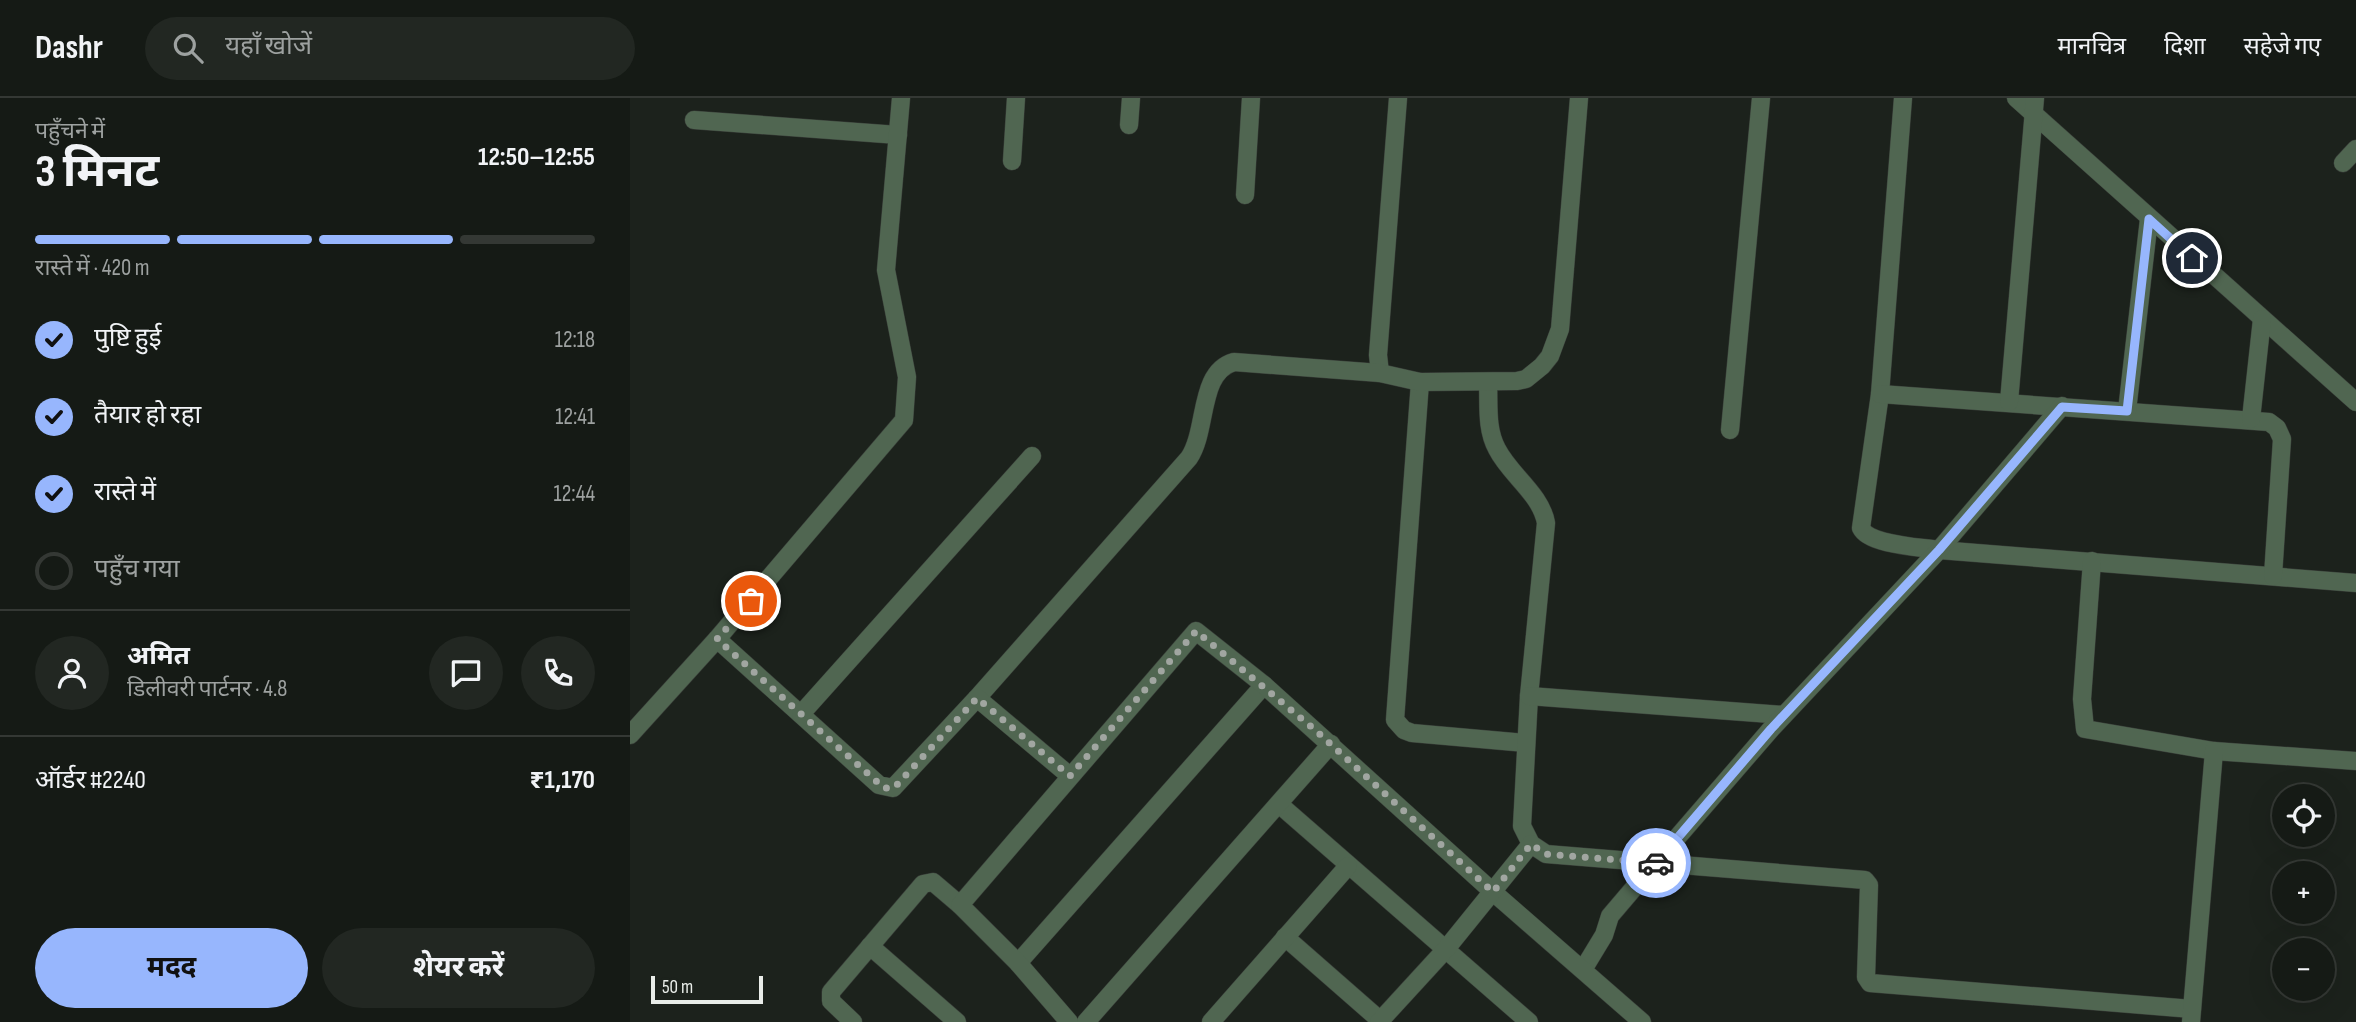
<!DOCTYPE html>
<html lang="hi">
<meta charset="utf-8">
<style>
:root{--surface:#151a15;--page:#222722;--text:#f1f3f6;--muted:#9da1a0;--line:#343834;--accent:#97b6fd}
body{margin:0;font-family:"Sofia Sans Condensed","Noto Sans Devanagari",sans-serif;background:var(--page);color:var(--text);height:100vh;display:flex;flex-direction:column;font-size:26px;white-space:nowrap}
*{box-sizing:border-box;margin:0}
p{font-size:23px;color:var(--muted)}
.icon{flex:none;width:38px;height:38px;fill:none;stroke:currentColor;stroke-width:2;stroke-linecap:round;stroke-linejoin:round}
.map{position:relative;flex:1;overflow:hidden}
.sheet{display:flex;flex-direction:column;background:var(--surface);width:630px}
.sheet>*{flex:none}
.controls{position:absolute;left:1642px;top:686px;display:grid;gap:14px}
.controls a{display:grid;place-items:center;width:63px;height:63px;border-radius:50%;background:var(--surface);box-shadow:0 7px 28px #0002,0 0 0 2px var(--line);font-size:35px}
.scale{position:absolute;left:21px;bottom:18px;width:112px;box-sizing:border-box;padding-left:7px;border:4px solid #e9ede9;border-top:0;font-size:19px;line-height:24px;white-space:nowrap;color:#e9ede9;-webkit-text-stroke:5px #1c221c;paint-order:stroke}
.pin{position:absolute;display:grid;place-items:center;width:60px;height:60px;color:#fff;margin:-30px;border:4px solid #fff;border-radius:50%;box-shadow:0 2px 7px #0007}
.courier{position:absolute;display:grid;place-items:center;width:70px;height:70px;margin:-35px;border:5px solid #97b6fd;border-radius:50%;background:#fff;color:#222;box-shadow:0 2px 9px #0007}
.headline em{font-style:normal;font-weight:700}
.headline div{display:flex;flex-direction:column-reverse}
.headline{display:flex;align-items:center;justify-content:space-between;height:119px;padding:0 35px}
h1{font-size:46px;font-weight:700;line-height:52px}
.bar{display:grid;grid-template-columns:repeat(4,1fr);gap:10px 7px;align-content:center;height:84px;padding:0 35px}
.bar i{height:9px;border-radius:5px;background:var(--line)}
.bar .active{background:var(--accent)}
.bar p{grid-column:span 4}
.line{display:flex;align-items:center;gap:18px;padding:0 35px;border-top:2px solid var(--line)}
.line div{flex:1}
.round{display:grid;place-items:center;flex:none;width:74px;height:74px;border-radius:37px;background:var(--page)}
ol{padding:0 35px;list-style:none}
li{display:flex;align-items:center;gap:21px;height:77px}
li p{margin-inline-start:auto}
li .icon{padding:7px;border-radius:50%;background:var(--accent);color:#111;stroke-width:4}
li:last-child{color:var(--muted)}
li i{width:38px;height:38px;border:4px solid var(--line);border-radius:50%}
.primary-button{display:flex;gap:14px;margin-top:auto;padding:14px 35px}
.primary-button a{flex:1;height:80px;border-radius:42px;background:var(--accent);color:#111;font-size:28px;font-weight:700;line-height:80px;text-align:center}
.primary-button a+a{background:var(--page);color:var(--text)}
header{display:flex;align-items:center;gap:42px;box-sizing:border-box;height:98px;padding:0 35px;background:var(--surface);border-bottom:2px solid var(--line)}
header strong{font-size:33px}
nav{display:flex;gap:38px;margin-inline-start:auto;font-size:24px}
.search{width:490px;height:63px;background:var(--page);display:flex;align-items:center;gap:18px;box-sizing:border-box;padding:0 24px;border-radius:38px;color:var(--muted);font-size:26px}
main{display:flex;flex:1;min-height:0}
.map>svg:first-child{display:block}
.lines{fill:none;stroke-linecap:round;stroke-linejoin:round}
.minor-casing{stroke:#393e39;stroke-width:19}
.minor{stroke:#506651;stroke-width:18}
.done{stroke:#a1a6a1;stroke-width:7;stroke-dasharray:0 12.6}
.route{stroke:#97b6fd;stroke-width:9}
</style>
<header>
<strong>Dashr</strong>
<div class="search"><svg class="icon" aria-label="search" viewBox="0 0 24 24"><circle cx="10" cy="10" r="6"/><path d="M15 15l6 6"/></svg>यहाँ खोजें</div>
<nav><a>मानचित्र</a><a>दिशा</a><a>सहेजे गए</a></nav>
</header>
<main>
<section class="sheet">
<div class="headline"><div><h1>3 मिनट</h1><p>पहुँचने में</p></div><em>12:50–12:55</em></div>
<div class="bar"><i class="active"></i><i class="active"></i><i class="active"></i><i></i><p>रास्ते में · 420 m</p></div>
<ol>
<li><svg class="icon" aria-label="check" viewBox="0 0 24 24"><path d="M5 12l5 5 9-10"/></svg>पुष्टि हुई<p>12:18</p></li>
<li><svg class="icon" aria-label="check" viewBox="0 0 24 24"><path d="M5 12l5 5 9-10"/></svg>तैयार हो रहा<p>12:41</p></li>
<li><svg class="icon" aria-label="check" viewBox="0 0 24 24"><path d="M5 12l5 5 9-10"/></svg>रास्ते में<p>12:44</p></li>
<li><i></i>पहुँच गया</li>
</ol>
<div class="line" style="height:126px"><a class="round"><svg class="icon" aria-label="person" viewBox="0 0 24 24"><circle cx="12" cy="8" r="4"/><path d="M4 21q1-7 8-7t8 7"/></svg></a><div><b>अमित</b><p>डिलीवरी पार्टनर · 4.8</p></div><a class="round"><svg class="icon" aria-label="chat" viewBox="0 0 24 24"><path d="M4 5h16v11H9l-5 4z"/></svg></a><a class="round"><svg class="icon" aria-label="phone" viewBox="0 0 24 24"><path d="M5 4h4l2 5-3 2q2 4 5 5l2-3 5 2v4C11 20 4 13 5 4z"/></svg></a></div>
<div class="line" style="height:91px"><div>ऑर्डर #2240</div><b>₹1,170</b></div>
<div class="primary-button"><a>मदद</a><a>शेयर करें</a></div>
</section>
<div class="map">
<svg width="1726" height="924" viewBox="0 0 1726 924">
<rect width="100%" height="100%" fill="#1c221c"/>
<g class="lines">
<!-- minor casing -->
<g class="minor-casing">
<g id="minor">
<path d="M1273,0L1250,296L1231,430C1239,447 1290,449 1309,452L1726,485"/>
<polyline points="1386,0 1726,304"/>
<polyline points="64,22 268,37"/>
<polyline points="499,27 501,0"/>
<polyline points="382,63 386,0"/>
<polyline points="1713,65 1726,51"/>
<polyline points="615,97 621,0"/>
<polyline points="750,275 748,257 768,0"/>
<polyline points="790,284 765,622 774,632 782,635 896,645"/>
<path d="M858,285C859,307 856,331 867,351C880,377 911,396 916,425L899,598L892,728L901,746L916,756L1235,782L1239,787L1236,879L1240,885L1562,911"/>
<polyline points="1250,296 1639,324 1647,330 1652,341 1643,478"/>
<polyline points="1379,304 1405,0"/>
<polyline points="1497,313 1519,121"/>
<polyline points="1621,321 1632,221"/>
<polyline points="1100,332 1131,0"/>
<polyline points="1462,463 1452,601 1455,631 1584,653 1726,663"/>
<path d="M87,541L249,687L263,690L347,600L559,360C578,332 568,274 604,264L750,275L790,284L887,283L896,281L912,268L920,258L930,231L949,0"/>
<polyline points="899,598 1154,617"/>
<polyline points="347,600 440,678"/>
<polyline points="171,616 402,358"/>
<polyline points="0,637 87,541 274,322 277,279 256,172 271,0"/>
<polyline points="650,707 899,924"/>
<polyline points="655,839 752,924"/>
<polyline points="240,848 327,924"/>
<polyline points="388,865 634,587"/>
<polyline points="954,870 974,837 980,818 1026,764 1141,631 1309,452 1432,308"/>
<polyline points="223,924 201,903 201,894 293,786 303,784 330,807"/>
<polyline points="439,924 388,865 330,807 566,533 634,587 863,794 1012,924"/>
<polyline points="456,924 701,646"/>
<polyline points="581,924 718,768"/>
<polyline points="749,924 816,851 901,746"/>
<polyline points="1561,924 1584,653"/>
</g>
</g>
<!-- minor -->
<use href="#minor" class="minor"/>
</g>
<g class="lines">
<!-- done -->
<polyline class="done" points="121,503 87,541 254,690 264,690 347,600 440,678 566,533 684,631 863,794 901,746 916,756 1026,765"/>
<!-- route -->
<polyline class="route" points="1026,765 1141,631 1309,452 1432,309 1497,313 1519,121 1562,160"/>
</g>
</svg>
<div class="controls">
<a><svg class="icon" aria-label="locate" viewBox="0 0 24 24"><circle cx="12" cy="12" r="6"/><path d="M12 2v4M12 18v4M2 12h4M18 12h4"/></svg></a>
<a>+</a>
<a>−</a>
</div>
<div class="scale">50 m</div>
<div class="pin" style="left:121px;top:503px;background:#ea580c"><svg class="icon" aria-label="bag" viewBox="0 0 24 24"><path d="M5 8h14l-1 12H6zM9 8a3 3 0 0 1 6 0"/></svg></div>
<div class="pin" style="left:1562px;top:160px;background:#1f2937"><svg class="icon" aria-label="home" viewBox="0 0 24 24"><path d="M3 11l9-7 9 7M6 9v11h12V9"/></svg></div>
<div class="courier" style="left:1026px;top:765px"><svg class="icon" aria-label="car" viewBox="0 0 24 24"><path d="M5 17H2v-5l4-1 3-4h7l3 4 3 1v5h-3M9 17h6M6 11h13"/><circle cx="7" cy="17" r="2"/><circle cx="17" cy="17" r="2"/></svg></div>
</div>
</main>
